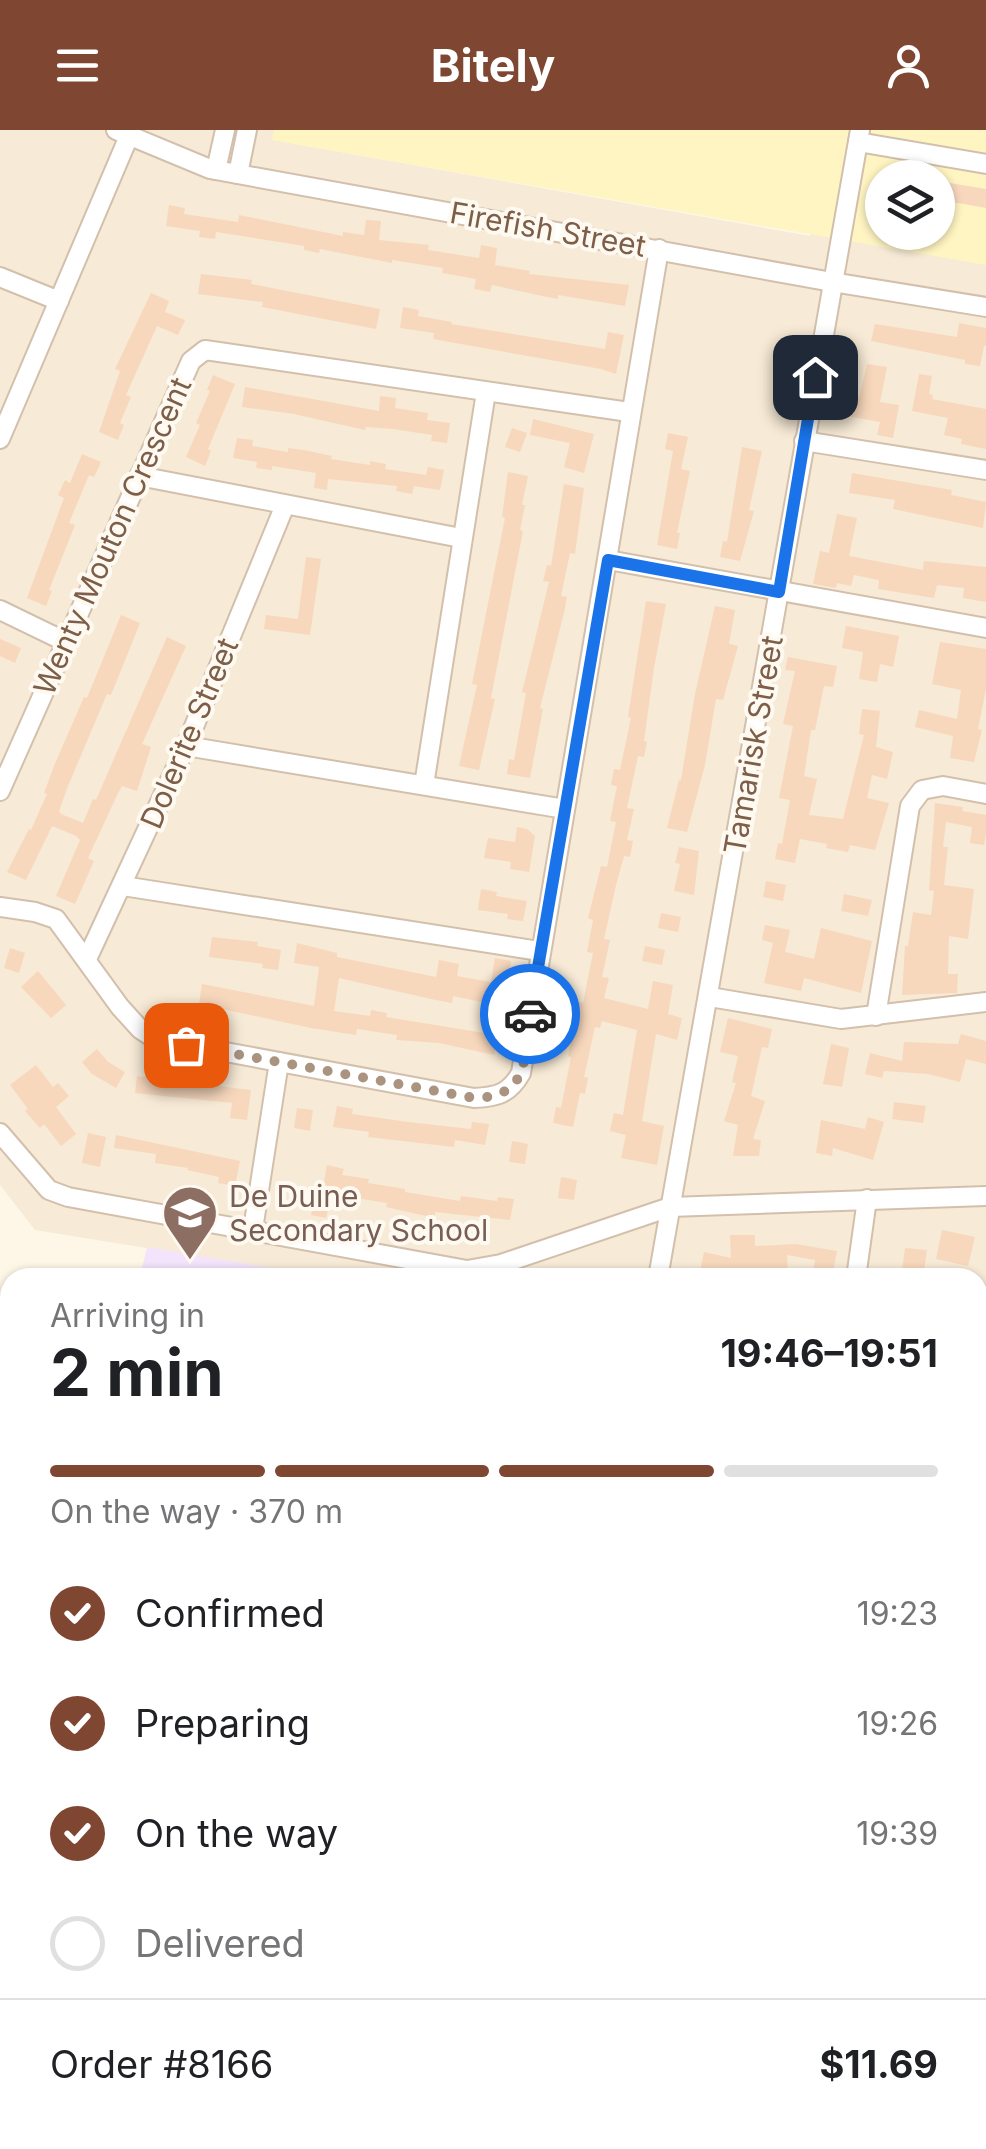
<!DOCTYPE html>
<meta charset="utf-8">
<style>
:root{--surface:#fff;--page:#f6f6f6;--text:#202124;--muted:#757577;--line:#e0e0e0;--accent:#7f4732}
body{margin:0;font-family:Inter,sans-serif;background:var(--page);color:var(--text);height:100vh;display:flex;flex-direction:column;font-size:38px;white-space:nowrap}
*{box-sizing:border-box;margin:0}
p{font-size:32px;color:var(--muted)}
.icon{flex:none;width:55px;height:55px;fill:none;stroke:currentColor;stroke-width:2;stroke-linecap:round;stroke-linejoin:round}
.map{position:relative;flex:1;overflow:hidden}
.sheet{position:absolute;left:0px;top:1138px;width:988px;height:882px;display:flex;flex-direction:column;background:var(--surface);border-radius:30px 30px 0 0;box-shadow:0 2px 8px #0004}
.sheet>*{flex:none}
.buttons{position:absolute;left:865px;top:30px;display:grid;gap:20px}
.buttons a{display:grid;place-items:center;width:90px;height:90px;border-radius:50%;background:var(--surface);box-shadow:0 2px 8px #0004;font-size:50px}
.pin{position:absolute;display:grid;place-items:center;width:85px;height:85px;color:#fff;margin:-42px;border-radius:20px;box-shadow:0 5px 15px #0006}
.courier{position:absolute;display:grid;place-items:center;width:100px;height:100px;margin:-50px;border:8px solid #1a73e8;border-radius:50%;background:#fff;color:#222;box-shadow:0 2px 12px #0007}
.head em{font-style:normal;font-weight:700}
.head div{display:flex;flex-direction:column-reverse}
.head{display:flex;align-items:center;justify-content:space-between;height:170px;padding:0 50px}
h1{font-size:65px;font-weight:700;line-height:75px}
.bar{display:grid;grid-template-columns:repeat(4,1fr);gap:15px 10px;align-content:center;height:120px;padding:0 50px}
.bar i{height:12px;border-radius:8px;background:var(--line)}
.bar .active{background:var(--accent)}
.bar p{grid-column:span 4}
.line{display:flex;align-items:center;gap:25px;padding:0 50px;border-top:2px solid var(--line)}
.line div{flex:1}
ol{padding:0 50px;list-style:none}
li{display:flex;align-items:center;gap:30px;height:110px}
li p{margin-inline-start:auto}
li .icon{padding:10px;border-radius:50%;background:var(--accent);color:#fff;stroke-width:4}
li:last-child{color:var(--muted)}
li i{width:55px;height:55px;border:5px solid var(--line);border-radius:50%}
header{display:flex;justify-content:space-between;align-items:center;height:130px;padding:0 50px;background:var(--accent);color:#fff;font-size:45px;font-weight:700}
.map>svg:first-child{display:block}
.residential{fill:#f7ead6;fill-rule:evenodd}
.education{fill:#f4e4fb}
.green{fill:#d3efc4}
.sand{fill:#fff5c2;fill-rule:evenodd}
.building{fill:#f7d8bd}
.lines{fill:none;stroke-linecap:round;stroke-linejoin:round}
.minor-casing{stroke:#d3c0ac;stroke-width:22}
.minor{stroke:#fff;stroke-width:18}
.done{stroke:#aa9480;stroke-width:10;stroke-dasharray:0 18}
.route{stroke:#1a73e8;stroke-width:12}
.labels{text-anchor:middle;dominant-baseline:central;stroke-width:8;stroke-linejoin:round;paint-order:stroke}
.street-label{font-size:30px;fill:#7d5e48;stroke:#fffaf1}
.education-label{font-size:30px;fill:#785e54;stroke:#fffaf1;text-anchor:start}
</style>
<header><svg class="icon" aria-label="menu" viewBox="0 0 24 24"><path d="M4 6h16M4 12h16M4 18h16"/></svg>Bitely<svg class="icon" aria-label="person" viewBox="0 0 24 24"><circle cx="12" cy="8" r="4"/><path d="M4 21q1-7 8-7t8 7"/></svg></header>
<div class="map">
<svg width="986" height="2019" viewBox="0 0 986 2019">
<rect width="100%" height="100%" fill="#fef7e8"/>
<!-- residential -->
<path class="residential" d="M0,0H274L273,10L810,106L830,0H986V2019H319L327,2010H978V1148L326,1147L35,1100L0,1055ZM882,48H938V102H882Z"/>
<!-- education -->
<g class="education">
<polygon points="147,1117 326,1147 140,1147"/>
<polygon points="10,1379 10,1626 0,1618 0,1395"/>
</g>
<!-- green -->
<polygon class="green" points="978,1177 986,1177 986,1315 978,1309"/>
<!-- sand -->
<path class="sand" d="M274,0H986V135L272,10ZM882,48H938V102H882Z"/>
<!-- building -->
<g class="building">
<polygon points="944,52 986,59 986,78 941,70"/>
<polygon points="169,75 185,78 184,84 238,92 239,85 343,106 343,102 364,105 366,90 381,91 379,110 429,115 428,120 479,128 481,115 497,118 495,135 530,141 529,144 629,155 625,176 558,165 558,169 542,166 492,155 490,162 474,159 476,149 442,143 443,138 392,130 392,133 320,119 319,123 304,120 304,116 216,102 215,109 199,107 200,101 166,96"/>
<polygon points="201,144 252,150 251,154 380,179 376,199 262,177 263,172 198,164"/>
<polygon points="151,163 169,171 165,182 185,190 178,205 157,196 126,265 131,267 120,293 124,295 118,310 99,302 120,241 115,239"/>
<polygon points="403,177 419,180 418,186 452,192 451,194 605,219 608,202 624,205 616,244 601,239 433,209 434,203 400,198"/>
<polygon points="959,193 986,198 986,216 984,216 980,236 965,234 965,230 871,211 875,194 957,207"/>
<polygon points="867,234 887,237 880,272 899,275 893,308 877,305 880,292 841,285 844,266 859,268"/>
<polygon points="919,244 932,246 929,264 933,265 932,269 986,279 986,319 961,314 962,309 944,305 948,288 912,281"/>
<polygon points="213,245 235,254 208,319 211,321 205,336 186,327 200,295 196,293 210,261 207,260"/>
<polygon points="245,257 379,281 380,266 396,268 395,278 428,283 427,290 450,293 447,313 431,311 432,305 393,299 366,297 365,300 294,284 242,277"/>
<polygon points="533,289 594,304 584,343 564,337 570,313 530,305"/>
<polygon points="512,298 527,303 520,322 505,317"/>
<polygon points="668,303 688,307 681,339 690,341 677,403 680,403 677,419 657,415 673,321 665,319"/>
<polygon points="237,308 253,310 252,316 288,322 288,318 304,320 332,326 331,329 370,335 370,331 386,334 385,339 426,345 428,337 444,340 440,360 414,356 412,364 396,361 397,356 328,349 327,360 314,358 316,343 272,336 272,340 256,338 257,332 233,328"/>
<polygon points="742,317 762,321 749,380 754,381 740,431 720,427 723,411 727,412"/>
<polygon points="82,324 101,332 94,347 89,345 69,393 75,395 49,460 52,461 46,476 27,468 64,368 58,365 65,350 70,353"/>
<polygon points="508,342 528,346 522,375 525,375 520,400 523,401 491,568 495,569 479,640 459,636 477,555 472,554 505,388 502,387"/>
<polygon points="852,343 952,360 951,365 986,372 983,398 893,379 895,370 849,363"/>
<polygon points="564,354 584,358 575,424 570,423 561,466 567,467 564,483 540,578 543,579 530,648 507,644 509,629 514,630 526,563 522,562 549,452 543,451 547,435 551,436"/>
<polygon points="837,384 857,388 849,426 923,440 924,431 986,437 986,472 963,468 964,458 937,455 934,468 878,459 879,450 854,445 851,456 837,453 836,458 813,454 820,421 829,423"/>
<polygon points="306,427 321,429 310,505 264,499 266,485 298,489"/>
<polygon points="646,471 666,474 654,538 644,611 647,612 644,627 638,626 627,678 634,679 627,710 633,711 630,727 624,726 616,755 604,809 610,810 602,847 609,848 604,868 648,879 653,851 673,855 668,884 682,888 677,910 656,904 642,991 664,996 657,1035 621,1028 626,1005 610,1001 614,983 623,985 637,900 602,891 600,898 595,897 584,947 588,948 585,964 580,963 573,997 553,993 556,977 561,978 571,927 568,926 575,892 568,890 573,870 583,873 593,823 587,822 593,790 588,788 601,736 607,737 616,692 610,691 617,656 611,655 614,639 620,640 631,588 628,587"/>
<polygon points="715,476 735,480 729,514 738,516 723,570 716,569 705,635 687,702 667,698 679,650 681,650 695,564"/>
<polygon points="121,485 140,493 111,565 107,564 68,656 59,681 61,684 83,693 93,669 96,670 167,507 186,516 142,614 151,617 137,661 122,656 118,663 88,728 94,731 75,774 56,766 80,710 76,706 52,696 26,750 7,742 29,699 31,700 47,664 44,663 54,636 84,567 87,568"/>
<polygon points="846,496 899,506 893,537 880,534 877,552 859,549 863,522 842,518"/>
<polygon points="0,509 21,518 15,533 0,526"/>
<polygon points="940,512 986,519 986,559 978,599 982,600 974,632 950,628 953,606 915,597 919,580 957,589 961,560 932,554"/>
<polygon points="788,527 837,536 833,557 824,556 815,600 811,600 804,646 817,649 809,685 843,689 864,605 859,604 862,579 880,581 876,617 893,622 887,649 872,645 867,668 889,673 875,720 850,715 848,722 826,718 827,714 800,709 795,733 775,729 778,713 782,714 790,670 779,668 793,596 783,594 795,541 785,540"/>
<polygon points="935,673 963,677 962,681 986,685 986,704 984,715 970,713 972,697 946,692 943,717 948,717 944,755 974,759 968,809 949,806 948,844 958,844 957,863 902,865 905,816 908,816 913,782 931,785 934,761 929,760"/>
<polygon points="517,697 527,699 535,706 529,742 510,739 511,732 484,728 488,708 515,712"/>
<polygon points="679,717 699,721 694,765 674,761 680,734 675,733"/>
<polygon points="766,751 786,755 783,771 763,767"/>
<polygon points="481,759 497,762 496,766 527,771 523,791 507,789 508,784 478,780"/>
<polygon points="844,764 872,770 868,786 841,781"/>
<polygon points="661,783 681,787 678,802 658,798"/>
<polygon points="765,795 790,800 785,822 814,829 821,798 872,811 861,863 804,848 801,861 764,853 773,813 762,810"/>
<polygon points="212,807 258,812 257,816 281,820 278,840 262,838 263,834 209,827"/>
<polygon points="297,813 337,823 337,827 436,847 439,830 459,834 457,846 491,852 495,828 511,831 510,839 520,841 518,853 510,852 505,877 453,866 452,873 431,869 339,848 334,881 370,886 371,880 387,883 386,887 497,905 494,925 439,913 396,910 397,905 357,899 356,905 311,898 199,874 202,854 314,876 319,837 294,833"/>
<polygon points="645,816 665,820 662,835 642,831"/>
<polygon points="10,818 25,823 19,843 4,838"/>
<polygon points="38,841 66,875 51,888 21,857"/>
<polygon points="728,888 772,899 768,918 762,917 751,966 765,971 753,1009 761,1010 759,1026 733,1026 738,995 724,991 736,953 732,952 738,926 720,922"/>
<polygon points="961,904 986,911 986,934 966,929 960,952 928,944 884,941 882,948 865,944 870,923 902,931 904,912 958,914"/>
<polygon points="831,914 849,918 842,957 823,954"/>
<polygon points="97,919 108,932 125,942 116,958 92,944 82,932"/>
<polygon points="36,935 53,957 58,953 69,966 56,977 76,1004 61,1016 44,994 40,998 25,981 28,979 10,955"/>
<polygon points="137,946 251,960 247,990 230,988 232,973 135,963"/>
<polygon points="894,972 926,976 923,993 892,989"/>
<polygon points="337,976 353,979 352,984 408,992 471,999 472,992 489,994 485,1015 455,1010 454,1017 368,1007 369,1002 333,997"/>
<polygon points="297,978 313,980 310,1001 294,998"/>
<polygon points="868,987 884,992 873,1030 833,1018 832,1026 816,1023 821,990 865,999"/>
<polygon points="88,1003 106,1007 100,1037 82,1033"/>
<polygon points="116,1005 240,1031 235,1056 218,1053 219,1047 187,1040 188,1038 155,1033 156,1024 114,1018"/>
<polygon points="512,1011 528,1014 525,1034 509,1032"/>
<polygon points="327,1035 344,1039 342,1045 369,1049 368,1053 405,1059 405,1062 460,1071 461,1066 497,1071 498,1067 514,1069 510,1090 435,1082 435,1088 386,1077 387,1073 338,1065 337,1069 331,1068 326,1088 311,1085 316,1062 322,1063"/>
<polygon points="561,1047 577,1050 574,1070 558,1068"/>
<polygon points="942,1100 975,1107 968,1136 936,1129"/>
<polygon points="730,1105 755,1105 755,1116 796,1114 837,1121 832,1148 812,1148 815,1130 787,1125 788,1143 731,1148 699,1146 704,1122 731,1128"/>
<polygon points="905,1118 927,1120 923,1148 901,1148"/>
</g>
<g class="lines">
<!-- minor casing -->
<g class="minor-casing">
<g id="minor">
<polyline points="116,0 210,39 832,152 986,177"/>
<polyline points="858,12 986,34"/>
<polyline points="216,40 225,0"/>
<polyline points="238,44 247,0"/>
<polyline points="0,147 59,171"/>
<polyline points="0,309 129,6"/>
<polyline points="804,311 986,340"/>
<polyline points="139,346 461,408"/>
<polyline points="608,430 986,498"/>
<polyline points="0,480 64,511"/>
<polyline points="186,616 565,679"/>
<polyline points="424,655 486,262"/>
<polyline points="0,661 191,231 205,220 629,282"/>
<polyline points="123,756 539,821"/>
<path d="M0,777L35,782L56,789L120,877L140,899L155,909L474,968C497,967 509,964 521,943L659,119"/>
<polyline points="87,829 186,616 285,375"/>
<polyline points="710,867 841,889 986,872"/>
<polyline points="876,886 910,676 922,660 943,656 986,664"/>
<polyline points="0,1003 49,1060 68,1067 467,1140 501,1134 670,1077 986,1066"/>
<polyline points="253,1099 279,932"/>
<polyline points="658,1148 860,0"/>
<polyline points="856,1148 867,1069"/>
<polyline points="978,1333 986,1340"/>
<polyline points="978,1598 986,1605"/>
<polyline points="978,1659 986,1666"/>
<polyline points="978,1819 986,1808"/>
<polyline points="978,1949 986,1938"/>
<polyline points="780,2010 792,2019"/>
<polyline points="467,2019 474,2010"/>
<polyline points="708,2019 715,2010"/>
<polyline points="923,2019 930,2010"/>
</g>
</g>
<!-- minor -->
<use href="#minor" class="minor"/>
</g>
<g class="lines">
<!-- done -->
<path class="done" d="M186,915L474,968C531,967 523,928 530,884"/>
<!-- route -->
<polyline class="route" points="530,884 608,430 779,462 815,247"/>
</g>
<!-- icons -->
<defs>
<g id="school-pin" transform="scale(2.875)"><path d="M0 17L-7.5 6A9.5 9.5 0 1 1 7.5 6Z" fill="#8d6e63" stroke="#fffaf1"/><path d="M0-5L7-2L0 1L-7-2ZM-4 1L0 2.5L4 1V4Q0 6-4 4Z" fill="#fff"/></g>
</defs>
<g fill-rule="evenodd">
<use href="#school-pin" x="190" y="1083"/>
</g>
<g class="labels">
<!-- street labels -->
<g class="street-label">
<text transform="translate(548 99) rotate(10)">Firefish Street</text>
<text transform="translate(112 406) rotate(-66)">Wenty Mouton Crescent</text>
<text transform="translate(189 603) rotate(-67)">Dolerite Street</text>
<text transform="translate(753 615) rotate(-80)">Tamarisk Street</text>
</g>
<!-- education labels -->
<g class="education-label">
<text x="229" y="1066">De Duine<tspan x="229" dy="34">Secondary School</tspan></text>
</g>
</g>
</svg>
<div class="buttons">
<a><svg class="icon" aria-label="layers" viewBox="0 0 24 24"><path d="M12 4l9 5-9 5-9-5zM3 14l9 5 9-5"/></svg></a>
</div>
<div class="pin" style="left:186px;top:915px;background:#ea580c"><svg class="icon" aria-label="bag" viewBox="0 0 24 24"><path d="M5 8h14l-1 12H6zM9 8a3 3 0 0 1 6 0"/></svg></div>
<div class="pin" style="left:815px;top:247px;background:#1f2937"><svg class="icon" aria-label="home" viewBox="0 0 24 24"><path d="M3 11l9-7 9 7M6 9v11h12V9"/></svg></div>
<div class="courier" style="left:530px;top:884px"><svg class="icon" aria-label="car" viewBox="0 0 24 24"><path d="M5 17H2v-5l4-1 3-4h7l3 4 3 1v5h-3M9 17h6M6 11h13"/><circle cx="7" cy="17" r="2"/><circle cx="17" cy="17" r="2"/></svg></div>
<section class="sheet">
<div class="head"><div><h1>2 min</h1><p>Arriving in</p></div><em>19:46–19:51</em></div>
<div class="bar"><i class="active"></i><i class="active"></i><i class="active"></i><i></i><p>On the way · 370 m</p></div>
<ol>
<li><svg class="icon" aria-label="check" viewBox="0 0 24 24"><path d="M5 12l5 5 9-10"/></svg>Confirmed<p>19:23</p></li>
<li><svg class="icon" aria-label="check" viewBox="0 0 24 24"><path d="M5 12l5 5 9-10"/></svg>Preparing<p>19:26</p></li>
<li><svg class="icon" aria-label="check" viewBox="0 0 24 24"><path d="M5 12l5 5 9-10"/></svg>On the way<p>19:39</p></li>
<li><i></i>Delivered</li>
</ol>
<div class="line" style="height:130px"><div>Order #8166</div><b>$11.69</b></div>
</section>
</div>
